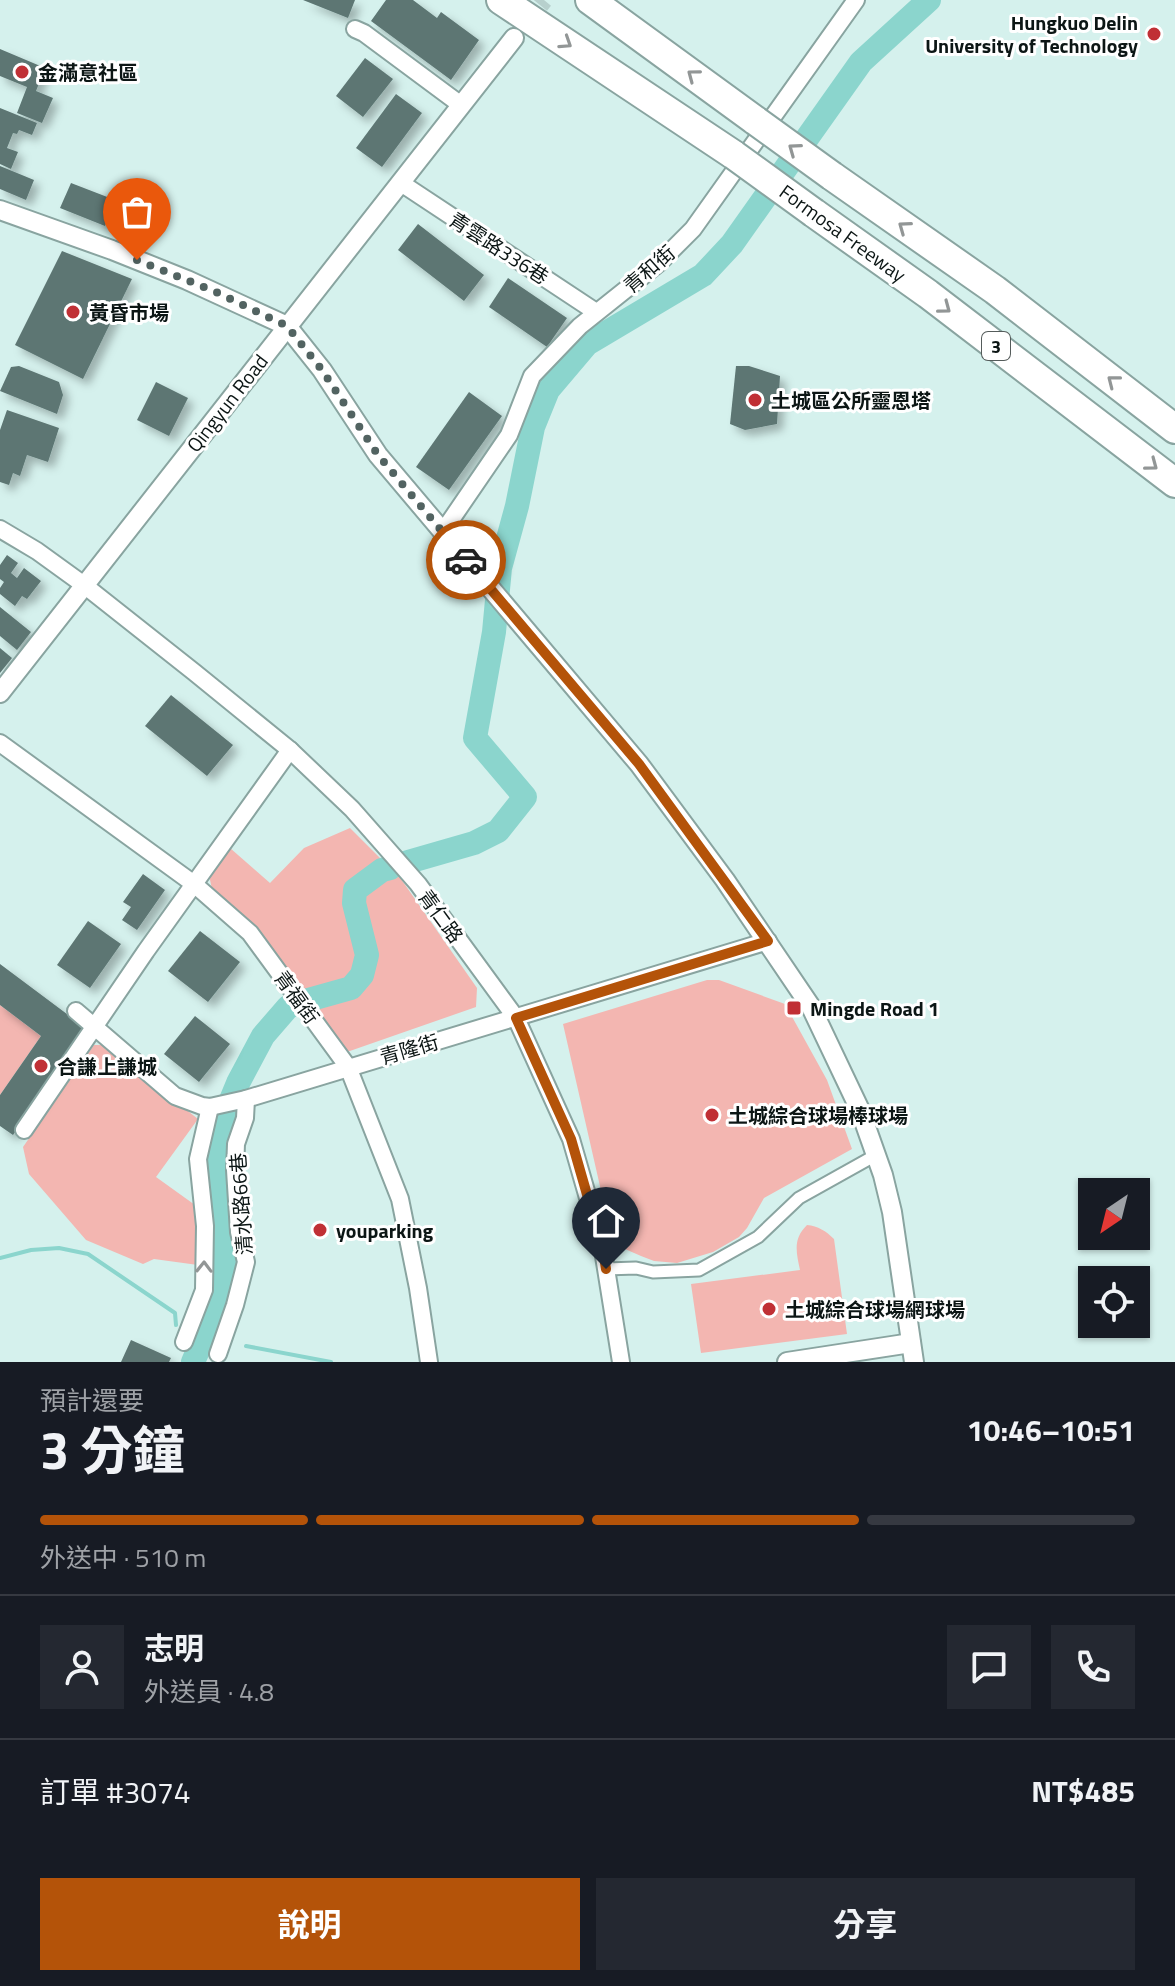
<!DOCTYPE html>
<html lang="zh-TW">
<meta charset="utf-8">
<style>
:root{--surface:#171b24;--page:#242831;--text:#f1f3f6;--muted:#9ea1a6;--line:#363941;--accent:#b45309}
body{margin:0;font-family:"Titillium Web","Noto Sans TC",sans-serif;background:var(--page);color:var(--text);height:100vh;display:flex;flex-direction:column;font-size:30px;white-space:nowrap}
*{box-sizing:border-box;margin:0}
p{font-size:26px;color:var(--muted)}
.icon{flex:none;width:44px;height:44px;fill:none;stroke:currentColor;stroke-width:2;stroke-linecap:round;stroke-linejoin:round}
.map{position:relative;height:1362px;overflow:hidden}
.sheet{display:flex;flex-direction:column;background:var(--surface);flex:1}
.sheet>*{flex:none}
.needle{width:52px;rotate:215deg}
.fabs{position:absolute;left:1078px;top:1178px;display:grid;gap:16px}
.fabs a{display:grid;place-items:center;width:72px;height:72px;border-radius:0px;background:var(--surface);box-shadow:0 2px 6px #0004;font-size:40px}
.pin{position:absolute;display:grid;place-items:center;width:68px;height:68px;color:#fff;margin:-82px -34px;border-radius:50% 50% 50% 0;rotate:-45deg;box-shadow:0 0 8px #0007}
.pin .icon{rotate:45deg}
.courier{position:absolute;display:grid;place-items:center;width:80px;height:80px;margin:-40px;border:6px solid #b45309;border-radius:50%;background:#fff;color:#222;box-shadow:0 2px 10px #0007}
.headline em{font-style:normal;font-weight:700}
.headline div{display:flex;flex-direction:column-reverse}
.headline{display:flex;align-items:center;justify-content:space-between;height:136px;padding:0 40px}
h1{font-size:52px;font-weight:700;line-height:60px}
.bar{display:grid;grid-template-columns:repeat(4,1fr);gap:12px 8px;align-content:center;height:96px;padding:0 40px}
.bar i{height:10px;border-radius:6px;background:var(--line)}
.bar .on{background:var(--accent)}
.bar p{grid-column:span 4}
.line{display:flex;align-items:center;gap:20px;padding:0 40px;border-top:2px solid var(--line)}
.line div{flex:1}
.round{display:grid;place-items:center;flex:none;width:84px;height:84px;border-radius:0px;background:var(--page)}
.action{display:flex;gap:16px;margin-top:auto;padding:16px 40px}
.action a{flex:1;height:92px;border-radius:0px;background:var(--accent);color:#fff;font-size:32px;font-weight:700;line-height:92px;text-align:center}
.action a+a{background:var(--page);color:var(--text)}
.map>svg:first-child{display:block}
.green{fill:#f3b6b1}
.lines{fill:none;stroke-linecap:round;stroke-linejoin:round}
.stream{stroke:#8bd5cd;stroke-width:4}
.river{stroke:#8bd5cd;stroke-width:24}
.building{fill:#5d7673;filter:url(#shadow)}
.tertiary-tunnel{stroke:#b7d0cd;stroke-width:18;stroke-dasharray:18 9;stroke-linecap:butt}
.pedestrian-casing{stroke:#89a4a0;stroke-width:15}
.minor-casing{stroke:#89a4a0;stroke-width:20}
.tertiary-casing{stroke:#89a4a0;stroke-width:22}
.motorway-casing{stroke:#89a4a0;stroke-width:32}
.pedestrian{stroke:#fff;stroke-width:11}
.minor{stroke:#fff;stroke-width:16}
.tertiary{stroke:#fff;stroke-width:18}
.motorway{stroke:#fff;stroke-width:28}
.motorway-bridge-casing{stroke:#89a4a0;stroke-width:32;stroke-linecap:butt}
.motorway-bridge{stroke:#fff;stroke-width:28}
.oneway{stroke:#929696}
.done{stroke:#526361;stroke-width:8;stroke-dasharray:0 14.4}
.route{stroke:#b45309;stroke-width:10}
.poi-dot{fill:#c03035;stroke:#fff;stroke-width:3}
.labels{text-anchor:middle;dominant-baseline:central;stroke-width:6;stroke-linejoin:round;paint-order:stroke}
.shield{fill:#fff;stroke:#555c5b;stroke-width:2}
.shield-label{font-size:18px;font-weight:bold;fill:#0c1615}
.poi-label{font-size:20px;font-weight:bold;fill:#0c1615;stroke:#fff;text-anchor:start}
.street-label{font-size:20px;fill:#0c1615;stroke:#fff}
</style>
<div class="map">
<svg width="1175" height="1362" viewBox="0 0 1175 1362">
<defs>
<filter id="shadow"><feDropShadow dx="6" dy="6" stdDeviation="4" flood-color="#0004"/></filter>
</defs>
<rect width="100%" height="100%" fill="#d5f1ed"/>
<!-- green -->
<g class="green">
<polygon points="350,828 401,879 477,988 476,1007 347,1052 340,1046 213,894 209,875 230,848 270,883 304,848"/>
<polygon points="707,980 719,980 785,1004 827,1080 852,1149 764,1198 747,1228 739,1237 713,1252 677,1263 654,1261 641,1256 625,1249 617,1240 602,1195 563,1024"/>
<polygon points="0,1005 41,1036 0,1095"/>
<polygon points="94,1045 104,1045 198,1119 156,1177 195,1205 198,1265 154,1259 143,1264 86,1240 29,1174 23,1147"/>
<path d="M807,1225C818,1226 826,1231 834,1239L847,1334L701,1353L691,1284L800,1270C796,1251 793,1239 807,1225Z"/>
</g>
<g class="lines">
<!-- stream -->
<g class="stream">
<polyline points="0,1258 31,1250 59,1248 88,1254 175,1313 176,1325"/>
<polyline points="246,1346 331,1362"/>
</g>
<!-- river -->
<g class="river">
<polyline points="408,862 474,843 498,831 525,797 475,738 494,632 500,568 517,506 533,427 548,390 587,344 703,275 732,244 861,62 929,0"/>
<polyline points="193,1362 209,1325 226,1276 214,1141 238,1083 263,1036 288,1007 301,1002 351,988 362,975 367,955 354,903 355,890 382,870 390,868"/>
</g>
</g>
<!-- building -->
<g class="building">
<polygon points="303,0 355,0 348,18"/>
<polygon points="386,0 413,0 437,18 441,12 479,40 451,80 371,21"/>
<polygon points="0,49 45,68 36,91 53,98 42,123 17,113 27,87 0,76"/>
<polygon points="365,58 393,79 363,117 336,96"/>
<polygon points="396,94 422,113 382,167 356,148"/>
<polygon points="0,108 37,123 32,135 19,130 17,134 13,133 7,148 18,152 11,169 0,164"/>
<polygon points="0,166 34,180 26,200 0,189"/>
<polygon points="71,183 115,200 105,226 60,208"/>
<polygon points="418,224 484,275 464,301 398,250"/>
<polygon points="62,251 132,279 83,379 15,345"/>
<polygon points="508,278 567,318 547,347 489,307"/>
<polygon points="19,366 59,382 63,395 57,414 0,391 11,367"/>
<polygon points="736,366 749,366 780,376 777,424 745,430 730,424"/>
<polygon points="156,382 188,398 169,436 137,420"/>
<polygon points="469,392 502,416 449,490 416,467"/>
<polygon points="7,410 59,428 48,462 27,455 20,476 13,473 9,485 0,482 0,430"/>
<polygon points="7,555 18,563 11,573 17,578 24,568 41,581 27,599 22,596 15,606 0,594 0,588 4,582 0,579 0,565"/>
<polygon points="0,607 31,632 17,650 0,636"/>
<polygon points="0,648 12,658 0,673"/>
<polygon points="171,695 233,745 207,776 145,726"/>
<polygon points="143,874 165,890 137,930 122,920 131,907 123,902"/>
<polygon points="88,921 121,944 90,988 57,965"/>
<polygon points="200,931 240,962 208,1002 168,971"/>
<polygon points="0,964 87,1029 13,1135 0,1126 0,1095 41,1036 0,1005"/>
<polygon points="195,1016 230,1044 199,1082 164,1054"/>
<polygon points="131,1340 171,1358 169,1362 121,1362"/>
</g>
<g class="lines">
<!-- tertiary-tunnel -->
<polyline class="tertiary-tunnel" points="523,26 544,0"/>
<!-- pedestrian casing -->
<g class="pedestrian-casing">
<polyline id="pedestrian" points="606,1269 636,1268 653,1272 699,1270 758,1237 799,1198 876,1155"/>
</g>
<!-- minor casing -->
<g class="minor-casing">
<g id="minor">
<polyline points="355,29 364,33 461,105"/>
<polyline points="401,183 596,312"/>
<polyline points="0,529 37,551 84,585 194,672 290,750 352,809 418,884 516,1018 571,1139 603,1250 621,1362"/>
<polyline points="442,533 509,435 532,376 580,326 659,263 693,229 856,0"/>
<polyline points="0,743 194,884 250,933 348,1067 400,1199 418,1288 429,1362"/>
<polyline points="76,1011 175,1096 202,1106 210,1107 246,1099 768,941"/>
<polyline points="24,1130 146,951 290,750"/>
<polyline points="184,1342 204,1290 205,1226 198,1159 210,1107"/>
<polyline points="218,1354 235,1305 246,1262 239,1232 235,1170 236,1144 245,1118 246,1099"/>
</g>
</g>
<!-- tertiary casing -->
<g class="tertiary-casing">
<g id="tertiary">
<polyline points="0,210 112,250 187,280 287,326 322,370 378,455 639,764 725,880 811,1007 860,1110 883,1175 892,1212 914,1362"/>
<polyline points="0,693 514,38"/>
<polyline points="787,1362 911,1343"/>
</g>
</g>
<!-- motorway casing -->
<g class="motorway-casing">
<g id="motorway">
<polyline points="501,0 734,155"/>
<polyline points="590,0 756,121"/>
<polyline points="832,176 995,290 1175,429"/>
<polyline points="814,213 928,294 1175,483"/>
</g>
</g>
<!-- pedestrian -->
<use href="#pedestrian" class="pedestrian"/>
<!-- minor -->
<use href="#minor" class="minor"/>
<!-- tertiary -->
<use href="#tertiary" class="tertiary"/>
<!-- motorway -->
<use href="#motorway" class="motorway"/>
<!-- motorway-bridge casing -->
<g class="motorway-bridge-casing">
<g id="motorway-bridge">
<polyline points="756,121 832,176"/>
<polyline points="734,155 814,213"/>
</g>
</g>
<!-- motorway-bridge -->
<use href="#motorway-bridge" class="motorway-bridge"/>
</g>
<!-- one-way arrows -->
<defs><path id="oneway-chevron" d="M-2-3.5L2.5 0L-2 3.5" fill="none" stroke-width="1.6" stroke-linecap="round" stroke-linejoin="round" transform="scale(2)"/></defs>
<g class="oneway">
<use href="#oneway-chevron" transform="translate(566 43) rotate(33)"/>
<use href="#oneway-chevron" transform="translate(693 75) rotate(-143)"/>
<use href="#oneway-chevron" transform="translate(794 149) rotate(-144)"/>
<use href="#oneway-chevron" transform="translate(904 227) rotate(-144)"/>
<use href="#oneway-chevron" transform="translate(945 308) rotate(37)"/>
<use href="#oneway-chevron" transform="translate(1113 381) rotate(-142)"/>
<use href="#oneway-chevron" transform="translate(1152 465) rotate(37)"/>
<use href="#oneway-chevron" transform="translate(204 1267) rotate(-89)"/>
</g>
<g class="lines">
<!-- done -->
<polyline class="done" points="137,260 216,292 287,326 322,370 378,455 466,560"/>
<!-- route -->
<polyline class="route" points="466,560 639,764 768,941 516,1018 571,1139 603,1250 606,1269"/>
</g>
<!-- markers -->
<g class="poi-dot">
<circle cx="1154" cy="34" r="8"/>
<circle cx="22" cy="72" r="8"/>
<circle cx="73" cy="312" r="8"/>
<circle cx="755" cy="400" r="8"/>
<rect x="786" y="1000" width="16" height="16" rx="4"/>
<circle cx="41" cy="1066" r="8"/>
<circle cx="712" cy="1115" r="8"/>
<circle cx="320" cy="1230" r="8"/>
<circle cx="769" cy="1309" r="8"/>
</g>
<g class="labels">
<!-- shield labels -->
<rect class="shield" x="982" y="332" width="28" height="28" rx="6"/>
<g class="shield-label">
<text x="996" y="346">3</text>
</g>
<!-- poi labels -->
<g class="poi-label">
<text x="1138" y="22" text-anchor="end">Hungkuo Delin<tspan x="1138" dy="23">University of Technology</tspan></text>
<text x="38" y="72">金滿意社區</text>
<text x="89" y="312">黃昏市場</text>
<text x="771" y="400">土城區公所靈恩塔</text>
<text x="810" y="1008">Mingde Road 1</text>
<text x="57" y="1066">合謙上謙城</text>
<text x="728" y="1115">土城綜合球場棒球場</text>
<text x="336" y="1230">youparking</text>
<text x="785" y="1309">土城綜合球場網球場</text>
</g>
<!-- street labels -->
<g class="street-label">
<text transform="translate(843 233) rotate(36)">Formosa Freeway</text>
<text transform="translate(499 248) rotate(33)">青雲路336巷</text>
<text transform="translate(649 269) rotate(-41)">青和街</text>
<text transform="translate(227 403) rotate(-52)">Qingyun Road</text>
<text transform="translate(441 916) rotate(54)">青仁路</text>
<text transform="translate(297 997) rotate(54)">青福街</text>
<text transform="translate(409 1049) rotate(-16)">青隆街</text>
<text transform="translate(241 1204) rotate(-94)">清水路66巷</text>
</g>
</g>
</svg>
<div class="fabs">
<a><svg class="needle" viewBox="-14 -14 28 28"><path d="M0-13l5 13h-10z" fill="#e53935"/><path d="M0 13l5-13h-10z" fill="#9ea1a6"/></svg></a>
<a><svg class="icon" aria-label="locate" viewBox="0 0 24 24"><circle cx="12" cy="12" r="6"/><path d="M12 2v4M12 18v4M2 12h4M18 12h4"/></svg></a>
</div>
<div class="pin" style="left:137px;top:260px;background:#ea580c"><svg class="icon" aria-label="bag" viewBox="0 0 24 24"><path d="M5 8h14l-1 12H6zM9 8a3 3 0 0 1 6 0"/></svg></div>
<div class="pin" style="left:606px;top:1269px;background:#1f2937"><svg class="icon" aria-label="home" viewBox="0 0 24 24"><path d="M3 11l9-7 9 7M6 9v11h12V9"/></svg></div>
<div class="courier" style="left:466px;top:560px"><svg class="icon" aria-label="car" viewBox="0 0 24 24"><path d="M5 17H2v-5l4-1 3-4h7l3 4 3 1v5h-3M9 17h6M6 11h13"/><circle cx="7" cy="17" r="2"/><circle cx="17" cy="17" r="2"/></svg></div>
</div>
<section class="sheet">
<div class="headline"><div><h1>3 分鐘</h1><p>預計還要</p></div><em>10:46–10:51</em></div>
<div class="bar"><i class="on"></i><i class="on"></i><i class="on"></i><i></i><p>外送中 · 510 m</p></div>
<div class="line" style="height:144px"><a class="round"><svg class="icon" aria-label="person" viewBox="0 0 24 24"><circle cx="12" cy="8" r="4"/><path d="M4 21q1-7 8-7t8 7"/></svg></a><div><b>志明</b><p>外送員 · 4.8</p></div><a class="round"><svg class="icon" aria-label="chat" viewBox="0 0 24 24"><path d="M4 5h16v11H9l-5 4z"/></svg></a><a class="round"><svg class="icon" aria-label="phone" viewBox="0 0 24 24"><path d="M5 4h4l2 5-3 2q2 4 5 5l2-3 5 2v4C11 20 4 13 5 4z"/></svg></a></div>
<div class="line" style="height:104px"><div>訂單 #3074</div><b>NT$485</b></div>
<div class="action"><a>說明</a><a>分享</a></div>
</section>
